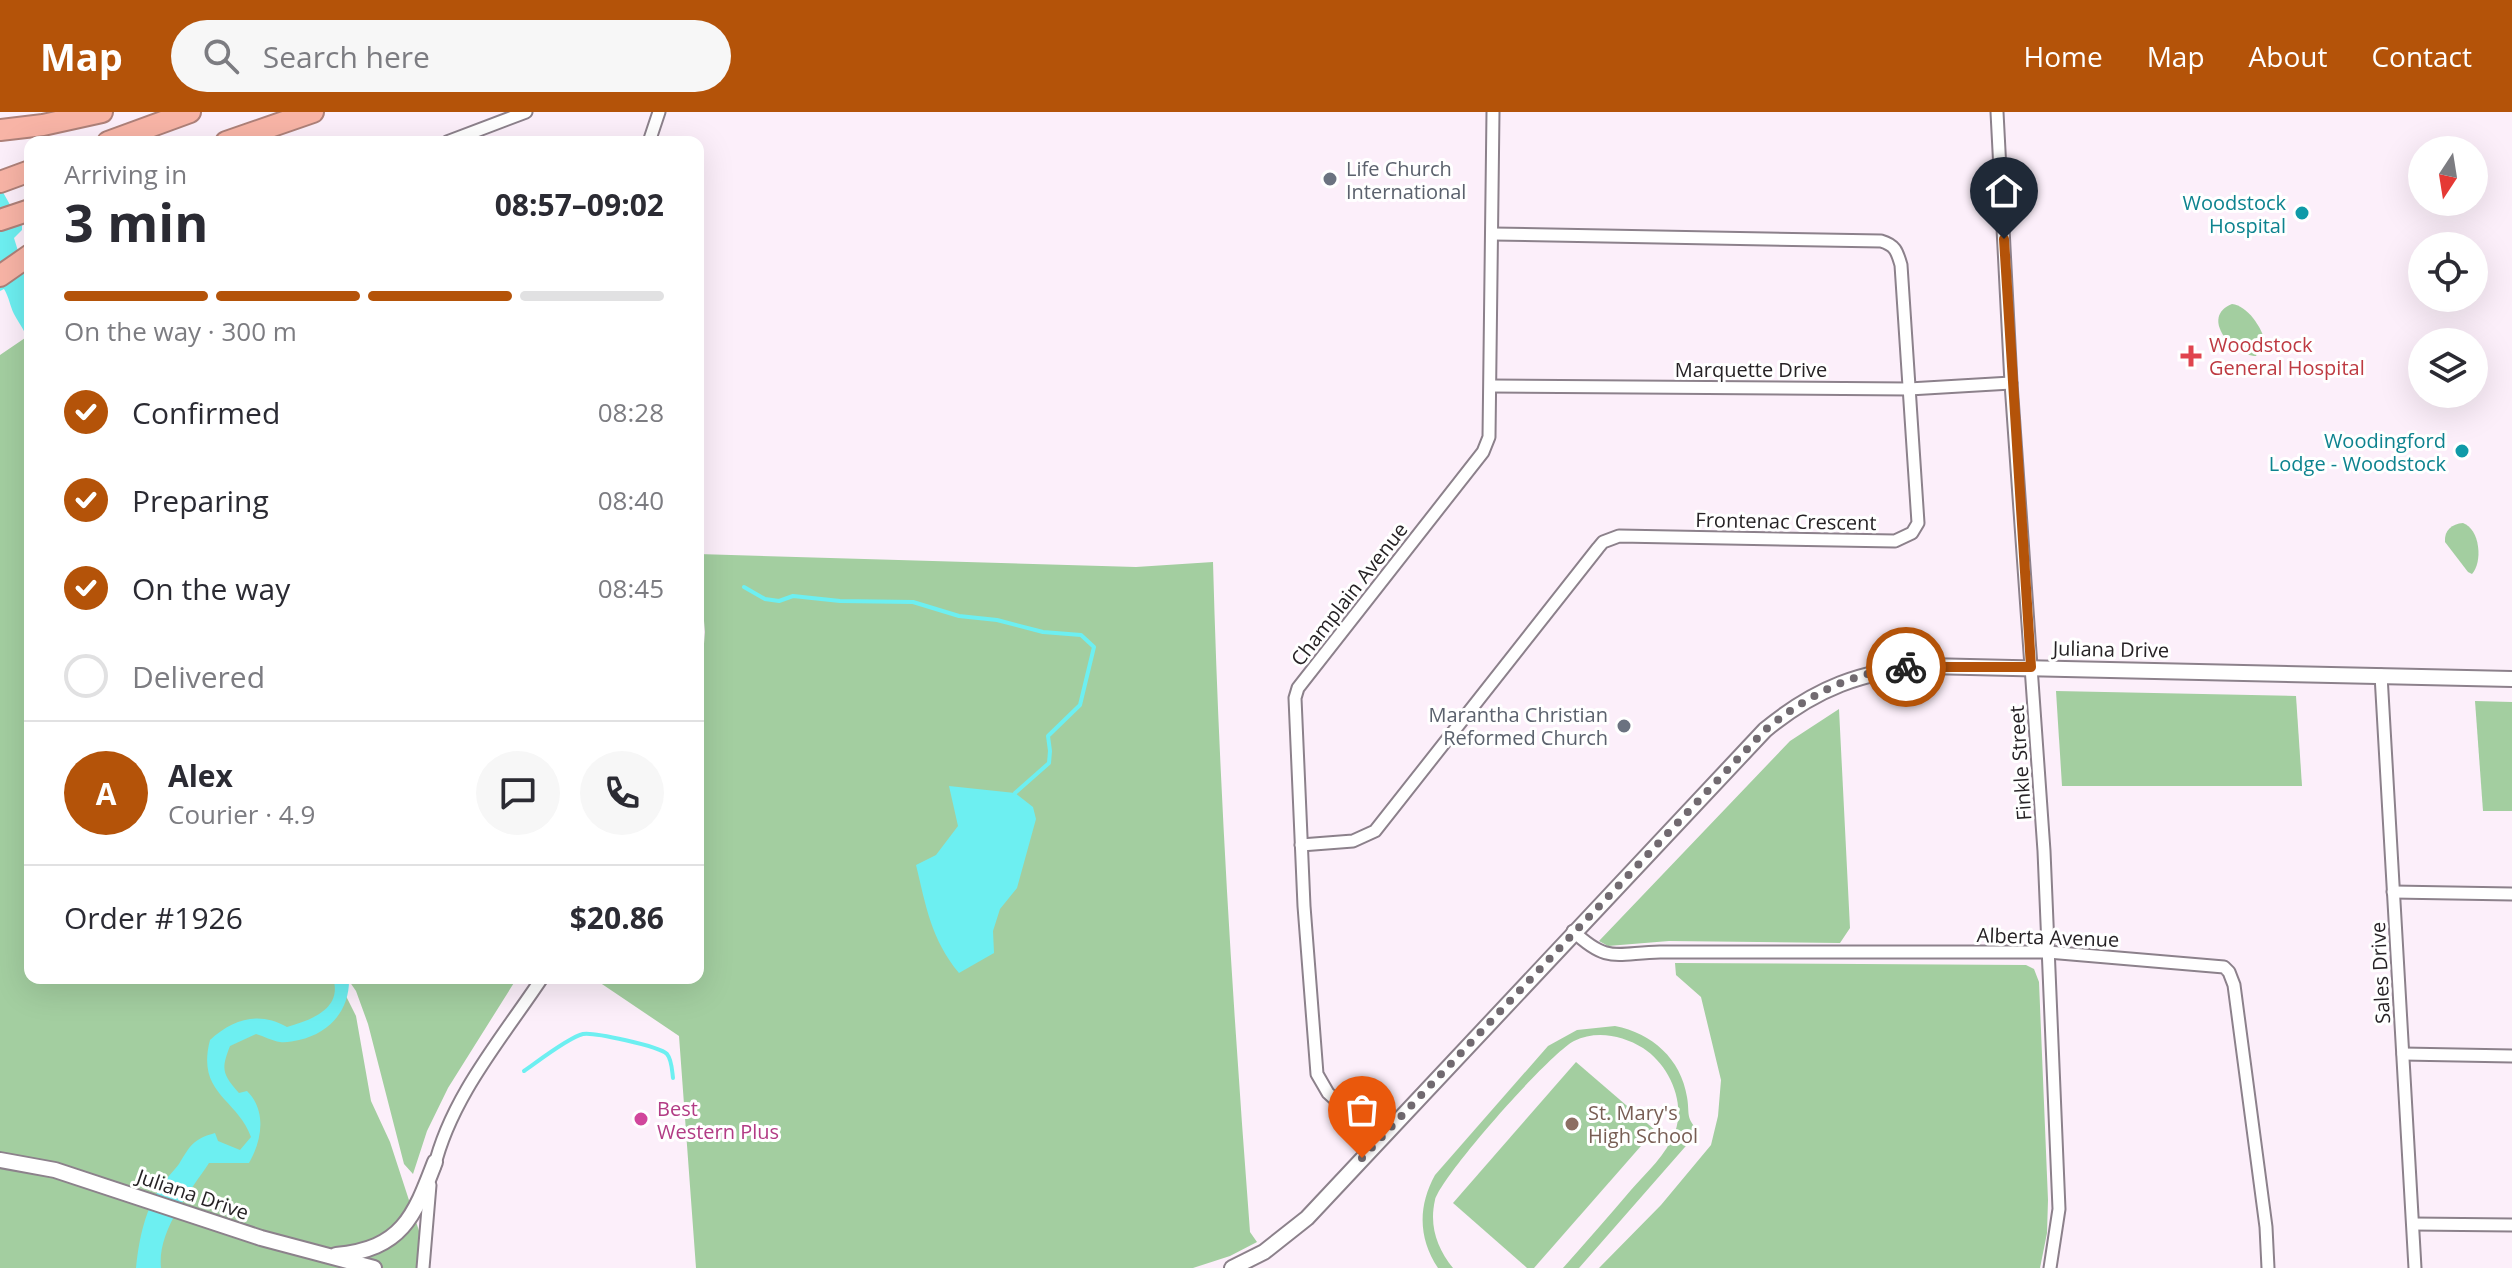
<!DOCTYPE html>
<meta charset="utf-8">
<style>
:root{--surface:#fff;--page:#f7f7f7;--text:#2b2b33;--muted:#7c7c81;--line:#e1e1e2;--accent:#b45309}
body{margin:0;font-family:"Open Sans",sans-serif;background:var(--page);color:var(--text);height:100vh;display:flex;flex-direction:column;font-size:30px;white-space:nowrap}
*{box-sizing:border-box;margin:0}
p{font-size:26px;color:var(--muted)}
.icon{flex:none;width:44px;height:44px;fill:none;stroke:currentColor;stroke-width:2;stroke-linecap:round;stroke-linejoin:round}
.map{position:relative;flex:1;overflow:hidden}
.side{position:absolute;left:24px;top:24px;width:680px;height:848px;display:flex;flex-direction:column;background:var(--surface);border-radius:16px;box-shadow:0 8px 32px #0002}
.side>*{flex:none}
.needle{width:52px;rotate:192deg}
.tools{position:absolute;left:2408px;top:24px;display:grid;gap:16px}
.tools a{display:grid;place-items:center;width:80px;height:80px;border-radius:50%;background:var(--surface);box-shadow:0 8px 32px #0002;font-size:40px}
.pin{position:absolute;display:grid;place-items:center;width:68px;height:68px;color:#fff;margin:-82px -34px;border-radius:50% 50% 50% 0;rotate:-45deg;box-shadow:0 0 8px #0007}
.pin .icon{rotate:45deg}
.courier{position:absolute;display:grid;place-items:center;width:80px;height:80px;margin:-40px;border:6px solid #b45309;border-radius:50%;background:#fff;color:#222;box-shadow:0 2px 10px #0007}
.head em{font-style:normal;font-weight:700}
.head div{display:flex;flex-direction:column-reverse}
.head{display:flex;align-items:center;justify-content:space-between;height:136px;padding:0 40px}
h1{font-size:52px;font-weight:700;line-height:60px}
.bar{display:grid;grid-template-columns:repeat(4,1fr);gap:12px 8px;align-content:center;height:96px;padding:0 40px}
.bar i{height:10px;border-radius:6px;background:var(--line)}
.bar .active{background:var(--accent)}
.bar p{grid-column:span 4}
.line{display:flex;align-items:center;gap:20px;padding:0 40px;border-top:2px solid var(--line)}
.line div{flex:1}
.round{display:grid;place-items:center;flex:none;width:84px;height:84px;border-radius:42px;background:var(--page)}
ol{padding:0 40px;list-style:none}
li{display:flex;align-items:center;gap:24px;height:88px}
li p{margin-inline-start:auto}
li .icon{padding:8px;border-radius:50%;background:var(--accent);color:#fff;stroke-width:4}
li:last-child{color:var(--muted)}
li i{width:44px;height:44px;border:4px solid var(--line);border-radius:50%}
header{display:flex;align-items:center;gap:48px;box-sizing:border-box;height:112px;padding:0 40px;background:var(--accent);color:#fff}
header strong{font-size:38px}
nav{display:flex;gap:44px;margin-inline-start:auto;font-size:28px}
.search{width:560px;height:72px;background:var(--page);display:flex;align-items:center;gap:20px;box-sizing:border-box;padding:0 28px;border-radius:44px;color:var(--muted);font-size:30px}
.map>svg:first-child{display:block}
.green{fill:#a3cea0}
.water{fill:#6deff1}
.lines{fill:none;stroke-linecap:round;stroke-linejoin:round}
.stream{stroke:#6deff1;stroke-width:4}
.minor-casing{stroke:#8c818b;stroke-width:15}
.tertiary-casing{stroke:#8c818b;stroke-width:18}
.motorway-casing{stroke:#ae8179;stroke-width:24}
.minor{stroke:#fff;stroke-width:11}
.tertiary{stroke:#fff;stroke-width:14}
.motorway{stroke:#f8b4a6;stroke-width:20}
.done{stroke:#716a70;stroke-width:8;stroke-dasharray:0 14.4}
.route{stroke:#b45309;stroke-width:10}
.worship-dot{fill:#6b7280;stroke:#fff;stroke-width:3}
.culture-dot{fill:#0f9aa8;stroke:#fff;stroke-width:3}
.health-dot{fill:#e0444e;stroke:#fff;stroke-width:3}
.hotel-dot{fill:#d1479c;stroke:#fff;stroke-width:3}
.education-dot{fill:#8d6e63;stroke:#fff;stroke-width:3}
.labels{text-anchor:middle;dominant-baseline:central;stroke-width:6;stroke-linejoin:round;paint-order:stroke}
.worship-label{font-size:20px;fill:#5b616d;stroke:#fff;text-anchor:start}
.culture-label{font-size:20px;fill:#0d838f;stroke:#fff;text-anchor:end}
.health-label{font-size:20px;fill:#be3a42;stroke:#fff;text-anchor:start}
.street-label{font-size:20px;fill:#262225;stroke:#fff}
.hotel-label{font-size:20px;fill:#b23c85;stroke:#fff;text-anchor:start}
.education-label{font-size:20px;fill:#785e54;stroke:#fff;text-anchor:start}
</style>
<header>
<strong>Map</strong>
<div class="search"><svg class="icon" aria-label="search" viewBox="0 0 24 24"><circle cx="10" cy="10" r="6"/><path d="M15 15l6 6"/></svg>Search here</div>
<nav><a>Home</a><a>Map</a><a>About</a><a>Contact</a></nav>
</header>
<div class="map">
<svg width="2512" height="1156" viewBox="0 0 2512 1156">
<rect width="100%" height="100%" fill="#fceffa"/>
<!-- green -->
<g class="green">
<path d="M2232,192C2248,194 2261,215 2265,229L2256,244C2233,244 2199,205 2232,192Z"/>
<polygon points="25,226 30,234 30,866 337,866 356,904 371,989 390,1030 421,1125 424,1156 0,1156 0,243"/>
<path d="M2463,411C2480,417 2483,450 2472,462L2468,460L2445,430C2444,418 2452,412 2463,411Z"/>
<path d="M698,442L1136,455L1213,450C1219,674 1233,897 1250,1120L1257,1130L1230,1144L1193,1156H696L679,924L593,866H698V603L705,520Z"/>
<polygon points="2056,579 2296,584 2302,674 2062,674"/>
<polygon points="2475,589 2512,590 2512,699 2483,699"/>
<polygon points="1839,597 1850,816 1840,831 1669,829 1608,834 1599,829 1790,629"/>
<polygon points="1675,851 2026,853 2034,857 2039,870 2048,1088 2047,1121 2040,1156 1599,1156 1661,1093 1711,1033 1718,1004 1721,968 1701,885 1676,863"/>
<polygon points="347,866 517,866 448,976 427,1019 413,1062 404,1052 368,912 356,879"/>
<path d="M1615,914C1652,921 1681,947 1687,985C1690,1002 1685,1006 1699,1019L1579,1156H1563C1586,1130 1609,1104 1631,1078C1647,1060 1666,1043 1675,1020C1686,990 1669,953 1643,936C1622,923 1596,918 1574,929C1549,942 1442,1063 1435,1088C1429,1114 1437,1136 1453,1156H1438C1418,1126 1418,1094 1435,1063L1548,934L1577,918Z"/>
<polygon points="1576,950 1655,1018 1534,1156 1527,1156 1453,1091"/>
</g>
<!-- water -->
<g class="water">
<path d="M0,75L22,114V118L14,126L23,155L30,152V233C26,220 20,213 14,202C10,194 9,185 4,177L0,179Z"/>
<path d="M949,674L1015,681L1033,695L1036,707L1017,776L1000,797L993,819L994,841L959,861C931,827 926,794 916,753L936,743L958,714Z"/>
<path d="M333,866H349C350,898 330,921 299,928C293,929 286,931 280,930C272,929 264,924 256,922L230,934C221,957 222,962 239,981L247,979C267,999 262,1028 249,1051H209C189,1081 157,1119 161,1156H136C139,1127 145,1096 163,1072C167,1065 174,1059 179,1052C190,1034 193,1027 215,1021L218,1029L240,1038L251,1025C237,986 196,982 210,928C233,907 259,899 287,915C311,908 343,897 333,866Z"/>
</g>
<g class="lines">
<!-- stream -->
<g class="stream">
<polyline points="744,475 765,487 779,489 793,484 840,489 913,490 959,504 997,508 1043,520 1081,523 1094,535 1080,593 1048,624 1050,639 1049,651 1015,681"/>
<path d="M524,959C537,950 569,925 583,922C593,920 659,934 667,942C672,948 672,959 673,966"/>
</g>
<!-- minor casing -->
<g class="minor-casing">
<g id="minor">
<polyline points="1997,0 2011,271 2044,739 2059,1097 2050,1156"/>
<polyline points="447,30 526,0"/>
<polyline points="649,30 659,0"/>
<polyline points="1491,274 1909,277 2011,271"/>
<polyline points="2381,563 2415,1156"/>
<path d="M1301,733L1353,729L1375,719L1598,436L1603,430L1619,424L1895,429L1912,421L1918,411L1901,153C1897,139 1895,133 1881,129L1493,122"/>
<polyline points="2393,780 2512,782"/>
<path d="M1573,819C1608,852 1616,841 1660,840H2048L2224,855L2229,860L2234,873L2266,1115L2268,1156"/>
<polyline points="2403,942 2512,944"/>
<polyline points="1379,1027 1328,981 1317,962 1304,794 1295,586 1298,576 1483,340 1489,325 1493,0"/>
<path d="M434,1056C451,985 502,926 542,866"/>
<polyline points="2413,1112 2512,1113"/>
<polyline points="423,1156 430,1073"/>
</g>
</g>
<!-- tertiary casing -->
<g class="tertiary-casing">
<g id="tertiary">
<polyline points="0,1048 55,1058 261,1126 374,1156"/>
<path d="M336,1143C402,1137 414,1105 435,1050"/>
<path d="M1232,1156L1264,1140L1307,1106L1765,618C1816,576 1861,559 1927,554L2512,567"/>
</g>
</g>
<!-- motorway casing -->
<g class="motorway-casing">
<g id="motorway">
<polyline points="0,18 43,13 102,0"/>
<polyline points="108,30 190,0"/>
<polyline points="226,30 313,0"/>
<polyline points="0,70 30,59"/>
<polyline points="0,108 30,98"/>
<polyline points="0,164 30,143"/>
</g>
</g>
<!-- minor -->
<use href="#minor" class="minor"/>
<!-- tertiary -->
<use href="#tertiary" class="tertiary"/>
<!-- motorway -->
<use href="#motorway" class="motorway"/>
</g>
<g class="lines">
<!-- done -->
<path class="done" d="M1362,1046L1765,618C1806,584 1852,560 1906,555"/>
<!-- route -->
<polyline class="route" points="1906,555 2031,555 2004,127"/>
</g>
<!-- markers -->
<g class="worship-dot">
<circle cx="1330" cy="67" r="8"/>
<circle cx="1624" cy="614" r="8"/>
</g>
<g class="culture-dot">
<circle cx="2302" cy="101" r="8"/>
<circle cx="2462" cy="339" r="8"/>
</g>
<path class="health-dot" d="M2187 232h8v8h8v8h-8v8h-8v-8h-8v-8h8z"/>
<circle class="hotel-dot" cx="641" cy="1007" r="8"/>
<circle class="education-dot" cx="1572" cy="1012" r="8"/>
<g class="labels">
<!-- worship labels -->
<g class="worship-label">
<text x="1346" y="56">Life Church<tspan x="1346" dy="23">International</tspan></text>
<text x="1608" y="602" text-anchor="end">Marantha Christian<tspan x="1608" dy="23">Reformed Church</tspan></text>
</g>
<!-- culture labels -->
<g class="culture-label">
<text x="2286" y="90">Woodstock<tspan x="2286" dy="23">Hospital</tspan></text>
<text x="2446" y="328">Woodingford<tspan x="2446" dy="23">Lodge - Woodstock</tspan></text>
</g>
<!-- health labels -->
<g class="health-label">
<text x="2209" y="232">Woodstock<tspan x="2209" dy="23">General Hospital</tspan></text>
</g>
<!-- street labels -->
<g class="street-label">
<text x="1751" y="257">Marquette Drive</text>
<text transform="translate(1786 409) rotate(1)">Frontenac Crescent</text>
<text transform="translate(1349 482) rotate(-52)">Champlain Avenue</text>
<text transform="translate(2111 537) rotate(1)">Juliana Drive</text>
<text transform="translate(2020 651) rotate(-94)">Finkle Street</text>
<text transform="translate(2048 825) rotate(2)">Alberta Avenue</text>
<text transform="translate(2380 861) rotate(-93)">Sales Drive</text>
<text transform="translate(193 1082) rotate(19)">Juliana Drive</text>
</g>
<!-- hotel labels -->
<g class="hotel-label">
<text x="657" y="996">Best<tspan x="657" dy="23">Western Plus</tspan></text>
</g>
<!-- education labels -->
<g class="education-label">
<text x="1588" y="1000">St. Mary's<tspan x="1588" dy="23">High School</tspan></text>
</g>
</g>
</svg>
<div class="tools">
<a><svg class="needle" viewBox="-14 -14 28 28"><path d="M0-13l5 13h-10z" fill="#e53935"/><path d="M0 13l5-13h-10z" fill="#7c7c81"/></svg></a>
<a><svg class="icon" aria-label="locate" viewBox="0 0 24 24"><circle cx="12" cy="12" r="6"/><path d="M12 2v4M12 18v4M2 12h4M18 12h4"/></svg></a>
<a><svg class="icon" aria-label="layers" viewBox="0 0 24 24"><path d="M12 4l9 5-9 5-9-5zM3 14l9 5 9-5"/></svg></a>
</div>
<div class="pin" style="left:1362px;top:1046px;background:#ea580c"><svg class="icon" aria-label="bag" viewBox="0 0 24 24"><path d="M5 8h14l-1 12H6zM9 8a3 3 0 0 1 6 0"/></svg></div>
<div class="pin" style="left:2004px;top:127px;background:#1f2937"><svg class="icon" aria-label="home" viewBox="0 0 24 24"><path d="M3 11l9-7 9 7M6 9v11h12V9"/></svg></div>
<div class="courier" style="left:1906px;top:555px"><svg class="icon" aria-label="bike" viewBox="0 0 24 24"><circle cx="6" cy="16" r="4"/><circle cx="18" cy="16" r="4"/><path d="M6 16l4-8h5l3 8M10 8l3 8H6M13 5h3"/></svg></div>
<section class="side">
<div class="head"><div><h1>3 min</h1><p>Arriving in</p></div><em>08:57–09:02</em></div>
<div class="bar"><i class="active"></i><i class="active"></i><i class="active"></i><i></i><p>On the way · 300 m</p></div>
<ol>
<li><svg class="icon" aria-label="check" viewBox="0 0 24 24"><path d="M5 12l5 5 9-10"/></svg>Confirmed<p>08:28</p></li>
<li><svg class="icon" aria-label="check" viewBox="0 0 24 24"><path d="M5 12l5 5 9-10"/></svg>Preparing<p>08:40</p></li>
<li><svg class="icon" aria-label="check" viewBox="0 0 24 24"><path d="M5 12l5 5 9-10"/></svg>On the way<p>08:45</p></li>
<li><i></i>Delivered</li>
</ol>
<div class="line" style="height:144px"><b class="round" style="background:var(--accent);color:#fff">A</b><div><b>Alex</b><p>Courier · 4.9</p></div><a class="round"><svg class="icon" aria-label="chat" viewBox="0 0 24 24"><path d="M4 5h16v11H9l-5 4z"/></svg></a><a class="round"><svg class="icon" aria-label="phone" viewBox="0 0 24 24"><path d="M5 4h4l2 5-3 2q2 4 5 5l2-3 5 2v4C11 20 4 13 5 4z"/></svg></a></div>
<div class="line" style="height:104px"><div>Order #1926</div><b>$20.86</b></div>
</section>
</div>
